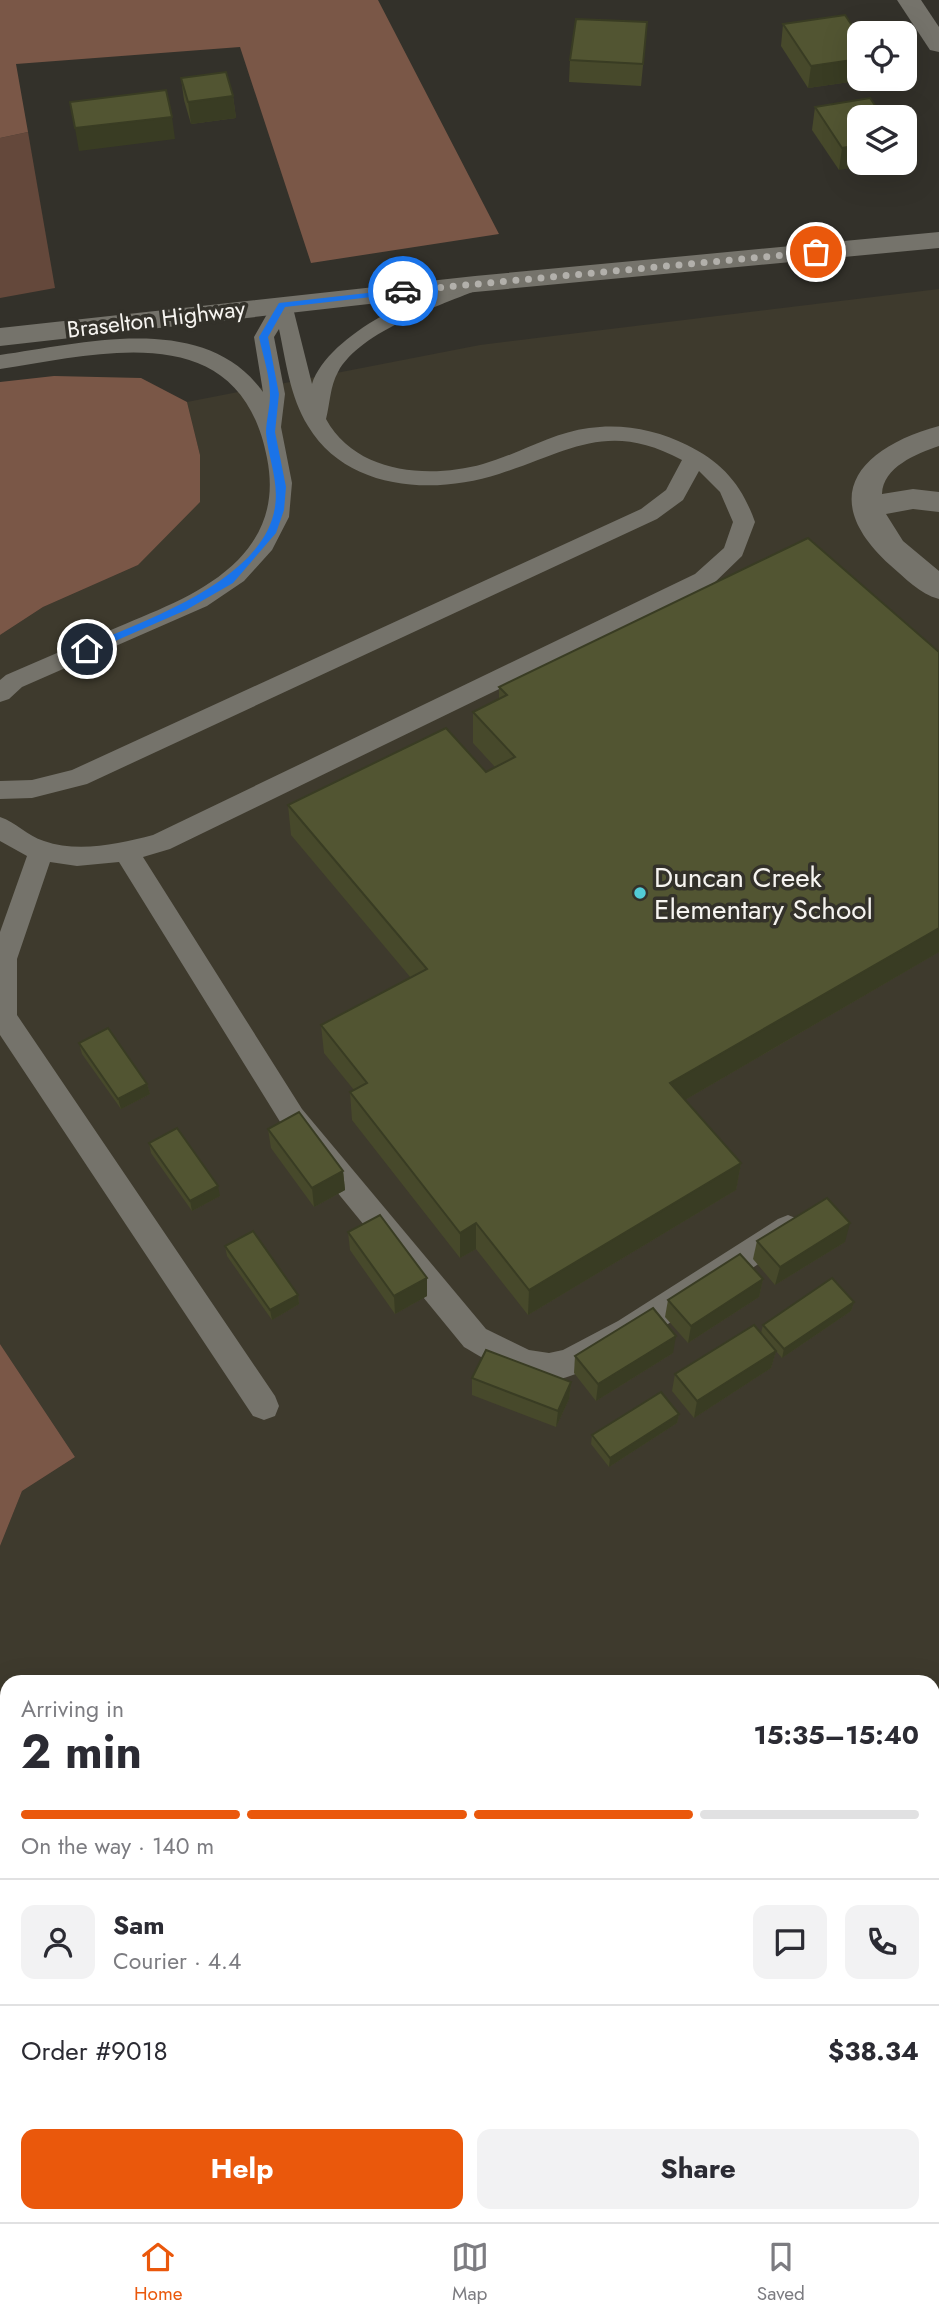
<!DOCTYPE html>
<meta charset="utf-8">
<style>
:root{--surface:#fff;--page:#f2f2f3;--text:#2b2b33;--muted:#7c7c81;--line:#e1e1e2;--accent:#ea580c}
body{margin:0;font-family:Jost,sans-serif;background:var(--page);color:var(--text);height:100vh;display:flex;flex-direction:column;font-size:26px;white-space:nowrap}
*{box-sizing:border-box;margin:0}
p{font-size:23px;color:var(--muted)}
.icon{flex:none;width:38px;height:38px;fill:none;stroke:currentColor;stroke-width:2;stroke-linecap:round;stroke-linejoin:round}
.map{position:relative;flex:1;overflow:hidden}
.drawer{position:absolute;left:0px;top:1675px;width:940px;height:548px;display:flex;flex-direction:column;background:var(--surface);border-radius:21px 21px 0 0;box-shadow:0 7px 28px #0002}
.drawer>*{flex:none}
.fabs{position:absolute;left:847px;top:21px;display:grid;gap:14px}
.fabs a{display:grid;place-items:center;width:70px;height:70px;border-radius:14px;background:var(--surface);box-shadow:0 7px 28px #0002;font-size:35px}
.pin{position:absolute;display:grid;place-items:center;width:60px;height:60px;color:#fff;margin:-30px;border:4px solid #fff;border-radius:50%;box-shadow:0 2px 7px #0007}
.courier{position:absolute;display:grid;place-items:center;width:70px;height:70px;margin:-35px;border:5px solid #1a73e8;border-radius:50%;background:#fff;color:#222;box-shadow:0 2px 9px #0007}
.overview em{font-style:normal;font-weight:700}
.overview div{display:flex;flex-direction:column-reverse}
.overview{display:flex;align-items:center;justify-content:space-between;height:119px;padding:0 21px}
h1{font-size:46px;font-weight:700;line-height:52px}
.bar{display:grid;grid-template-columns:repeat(4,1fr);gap:10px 7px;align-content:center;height:84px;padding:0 21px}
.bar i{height:9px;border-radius:5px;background:var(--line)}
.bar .active{background:var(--accent)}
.bar p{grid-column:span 4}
.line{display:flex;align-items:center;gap:18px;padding:0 21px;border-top:2px solid var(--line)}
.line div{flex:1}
.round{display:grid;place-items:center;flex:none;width:74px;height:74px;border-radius:14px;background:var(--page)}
.action{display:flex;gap:14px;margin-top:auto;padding:14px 21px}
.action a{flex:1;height:80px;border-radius:14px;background:var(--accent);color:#fff;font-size:28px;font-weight:700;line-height:80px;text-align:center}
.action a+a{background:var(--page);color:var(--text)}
.tabs{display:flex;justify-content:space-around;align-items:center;height:98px;border-top:2px solid var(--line);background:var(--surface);font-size:19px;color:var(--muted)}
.tabs a{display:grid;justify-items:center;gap:4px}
.tabs .active{color:var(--accent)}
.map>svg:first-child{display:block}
.built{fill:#3e3a2d}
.green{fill:#64483b}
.forest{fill:#7a5747}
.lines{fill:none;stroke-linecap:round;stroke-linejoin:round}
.service{fill:#75736b;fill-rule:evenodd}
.minor{fill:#75736b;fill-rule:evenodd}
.secondary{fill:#75736b;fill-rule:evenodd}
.wall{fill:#47492b}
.shaded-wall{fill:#393c23}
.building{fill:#525532;stroke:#393c23;stroke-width:2}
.route{fill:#1a73e8}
.done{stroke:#b2b0ab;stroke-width:7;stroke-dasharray:0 12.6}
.poi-dot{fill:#52ccd6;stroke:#33312a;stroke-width:2.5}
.labels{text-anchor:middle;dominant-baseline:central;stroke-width:7;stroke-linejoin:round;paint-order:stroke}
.far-street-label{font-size:23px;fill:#f6f4f0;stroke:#33312a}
.poi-label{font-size:28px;fill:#f6f4f0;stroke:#33312a;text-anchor:start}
</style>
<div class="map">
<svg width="939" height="2222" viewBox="0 0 939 2222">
<rect width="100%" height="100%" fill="#33312a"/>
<!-- built -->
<polygon class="built" points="939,289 939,2222 195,2222 191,2216 933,2216 933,1682 7,1682 7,1863 0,1849 0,1546 22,1491 75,1457 0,1344 0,635 43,607 138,565 200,455 187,402 480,345"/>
<!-- green -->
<polygon class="green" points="28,132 55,288 0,298 0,138"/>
<!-- forest -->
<g class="forest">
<polygon points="0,0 378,0 499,234 311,263 240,47 16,64 28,132 0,138"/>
<polygon points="54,376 141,378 187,402 200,455 200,502 138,565 43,607 0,635 0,382"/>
<polygon points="0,1344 75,1457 22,1491 0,1546"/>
<polygon points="0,1849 7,1863 7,2216 191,2216 195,2222 0,2222"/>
</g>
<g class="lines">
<!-- service -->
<path class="service" d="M475,278L482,280L485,284L482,288C440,306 361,330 338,372C330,386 330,404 326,419C356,474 429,479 483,464C519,454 551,433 589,428C622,423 658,430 687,445C722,462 742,485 755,522L742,556L711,586L170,849L143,857L302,1109L486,1329L529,1350L549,1353L563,1350L618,1321L778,1219L788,1215L798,1219L803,1228L798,1237C747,1270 602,1378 548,1381C520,1382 488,1361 464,1347L282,1125L119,862L77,866L50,862L17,959V1015L275,1396L279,1406L275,1416L264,1420L253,1416L0,1035V932L27,856L0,841V817C16,822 27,836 44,841C78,853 119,844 153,835L695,574L724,548L733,522L720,492L699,471L683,500L657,519L87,784L32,798L0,799V781L32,780L72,770L641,509L666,490L682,460C608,420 570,451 499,474C434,495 347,491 308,426C290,397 286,362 279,329L274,337L285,394L281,427L292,483L289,517L272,550L244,581L207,606L22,687L9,699L0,702V680L6,675C43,659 80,643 118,627C160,609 205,593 238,560C266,531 275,498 267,458C240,316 104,353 0,369V355C82,344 204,310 263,392L254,337L275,300L282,298L292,304L312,384C329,333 425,290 475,278Z"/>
<!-- minor -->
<g class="minor">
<polygon points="897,0 921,0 939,27 939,52 930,50"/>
<path d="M939,426V446C916,454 883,467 882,494L913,489L939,492V512L913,509L886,514L903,541L939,571V599C920,594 905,578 890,565C816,498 858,448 939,426Z"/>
</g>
<!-- secondary -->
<polygon class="secondary" points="939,232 939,248 475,292 0,346 0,328 475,276"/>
</g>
<!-- wall -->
<g class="wall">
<polygon points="783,24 870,79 808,88 781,46"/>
<polygon points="645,45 641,86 569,82 570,60"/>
<polygon points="181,78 233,96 236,118 191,124 184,100"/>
<polygon points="815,107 883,117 839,170 812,130"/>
<polygon points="939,652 939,952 685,1100 741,1163 736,1190 528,1315 476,1249 460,1258 352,1120 350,1092 354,1090 324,1053 321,1025 411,978 291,835 288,805 486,772 495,767 473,743 473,712 499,699 499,687"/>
<polygon points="79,1043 147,1084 150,1094 121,1109 82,1054"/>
<polygon points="268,1129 343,1171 345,1190 314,1207 271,1148"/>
<polygon points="149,1143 220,1196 192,1211 151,1153"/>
<polygon points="348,1232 427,1278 427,1296 395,1314 350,1250"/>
<polygon points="757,1241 845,1242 775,1285 753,1259"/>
<polygon points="225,1246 298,1295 299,1304 272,1320 227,1256"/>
<polygon points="763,1279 759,1297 688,1343 665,1317 668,1300"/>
<polygon points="854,1302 851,1311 782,1358 776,1351 771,1368 694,1418 672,1391 675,1374 761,1333 763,1325"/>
<polygon points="673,1353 596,1401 574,1373 575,1356"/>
<polygon points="472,1378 571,1382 569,1399 556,1427 472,1395"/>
<polygon points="679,1414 677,1423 609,1467 591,1444 592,1435"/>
</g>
<!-- shaded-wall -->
<g class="shaded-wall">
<polygon points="859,59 859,79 870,79 808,88 811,66"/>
<polygon points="233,96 236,118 191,124 188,102"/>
<polygon points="172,117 175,139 79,151 75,128"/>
<polygon points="859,145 859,163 884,163 839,170 842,148"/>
<polygon points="939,928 939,952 666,1111 670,1083"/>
<polygon points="147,1084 150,1094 121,1109 118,1099"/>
<polygon points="741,1163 736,1190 528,1315 529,1290"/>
<polygon points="343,1171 345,1190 314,1207 312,1188"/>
<polygon points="218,1186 220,1196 192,1211 190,1201"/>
<polygon points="476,1223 476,1249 460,1258 460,1233"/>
<polygon points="850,1223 845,1242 775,1285 780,1267"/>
<polygon points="427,1278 427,1296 395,1314 394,1296"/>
<polygon points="763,1279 759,1297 688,1343 691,1326"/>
<polygon points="298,1295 299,1304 272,1320 270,1310"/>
<polygon points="854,1302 851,1311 782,1358 784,1349"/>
<polygon points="676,1336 673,1353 596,1401 598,1384"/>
<polygon points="776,1351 771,1368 694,1418 697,1401"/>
<polygon points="571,1382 569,1399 556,1427 558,1411"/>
<polygon points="679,1414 677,1423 609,1467 610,1458"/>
</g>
<!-- building -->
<g class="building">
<polygon points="845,15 859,36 859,59 811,66 783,24"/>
<polygon points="576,19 647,22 643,64 570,60"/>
<polygon points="226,72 233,96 188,102 181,78"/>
<polygon points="166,90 172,117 75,128 70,102"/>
<polygon points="870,98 883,117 859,117 859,145 842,148 815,107"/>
<polygon points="808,538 939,652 939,928 670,1083 741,1163 529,1290 476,1223 460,1233 350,1092 367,1083 321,1025 427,969 288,805 446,728 486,772 515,757 473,712 507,695 499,687"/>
<polygon points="108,1028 147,1084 118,1099 79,1043"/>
<polygon points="299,1112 343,1171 312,1188 268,1129"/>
<polygon points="177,1128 218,1186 190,1201 149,1143"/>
<polygon points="827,1198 850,1223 780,1267 757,1241"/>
<polygon points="380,1215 427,1278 394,1296 348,1232"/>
<polygon points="253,1231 298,1295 270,1310 225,1246"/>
<polygon points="740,1254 763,1279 691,1326 668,1300"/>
<polygon points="832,1278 854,1302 784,1349 763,1325"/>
<polygon points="653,1308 676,1336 598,1384 575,1356"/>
<polygon points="754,1325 776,1351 697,1401 675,1374"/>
<polygon points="486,1350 571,1382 558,1411 472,1378"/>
<polygon points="661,1392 679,1414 610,1458 592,1435"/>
</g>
<!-- route -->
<path class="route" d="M403,289L406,293L285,307L268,337L279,394L275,432L286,487L284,510L276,533L233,583L186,610L90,652H83V647C143,621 264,581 275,507C279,480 268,458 266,433C266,420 270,408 270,395C270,376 263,356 259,337L279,303Z"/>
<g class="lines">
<!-- done -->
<polyline class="done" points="403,291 816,252"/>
</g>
<!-- markers -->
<circle class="poi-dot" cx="640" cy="893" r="7"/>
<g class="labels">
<!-- far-street labels -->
<g class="far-street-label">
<text transform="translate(156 319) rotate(-7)">Braselton Highway</text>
</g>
<!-- poi labels -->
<g class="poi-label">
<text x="654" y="877">Duncan Creek<tspan x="654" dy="32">Elementary School</tspan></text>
</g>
</g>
</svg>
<div class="fabs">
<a><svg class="icon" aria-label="locate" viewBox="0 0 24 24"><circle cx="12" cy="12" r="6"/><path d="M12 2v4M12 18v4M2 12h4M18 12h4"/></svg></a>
<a><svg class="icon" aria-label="layers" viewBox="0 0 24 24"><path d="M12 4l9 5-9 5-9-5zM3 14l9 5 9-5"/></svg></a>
</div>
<div class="pin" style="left:816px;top:252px;background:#ea580c"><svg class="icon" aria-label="bag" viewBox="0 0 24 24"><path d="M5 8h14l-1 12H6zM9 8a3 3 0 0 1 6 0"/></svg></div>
<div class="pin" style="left:87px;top:649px;background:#1f2937"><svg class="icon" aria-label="home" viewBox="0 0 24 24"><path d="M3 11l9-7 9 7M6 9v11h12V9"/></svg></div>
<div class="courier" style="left:403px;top:291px"><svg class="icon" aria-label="car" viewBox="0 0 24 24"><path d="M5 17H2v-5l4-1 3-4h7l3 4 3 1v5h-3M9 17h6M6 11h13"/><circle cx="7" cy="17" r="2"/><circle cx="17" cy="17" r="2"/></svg></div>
<section class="drawer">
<div class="overview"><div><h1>2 min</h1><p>Arriving in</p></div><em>15:35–15:40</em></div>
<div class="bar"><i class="active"></i><i class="active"></i><i class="active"></i><i></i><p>On the way · 140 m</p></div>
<div class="line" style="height:126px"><a class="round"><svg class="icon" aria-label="person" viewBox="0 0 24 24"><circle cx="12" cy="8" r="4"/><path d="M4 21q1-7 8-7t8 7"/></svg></a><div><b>Sam</b><p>Courier · 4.4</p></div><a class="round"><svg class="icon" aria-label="chat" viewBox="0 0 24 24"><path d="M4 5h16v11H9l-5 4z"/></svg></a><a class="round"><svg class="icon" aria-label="phone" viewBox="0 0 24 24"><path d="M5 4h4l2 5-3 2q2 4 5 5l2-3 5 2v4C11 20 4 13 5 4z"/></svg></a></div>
<div class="line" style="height:91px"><div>Order #9018</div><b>$38.34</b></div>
<div class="action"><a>Help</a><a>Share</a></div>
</section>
</div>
<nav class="tabs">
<a class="active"><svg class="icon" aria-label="home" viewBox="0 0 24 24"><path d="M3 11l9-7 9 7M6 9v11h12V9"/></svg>Home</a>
<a><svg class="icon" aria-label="map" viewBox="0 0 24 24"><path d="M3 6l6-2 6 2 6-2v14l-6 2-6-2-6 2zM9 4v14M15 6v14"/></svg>Map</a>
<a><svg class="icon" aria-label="saved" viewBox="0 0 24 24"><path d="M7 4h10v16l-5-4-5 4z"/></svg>Saved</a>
</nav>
